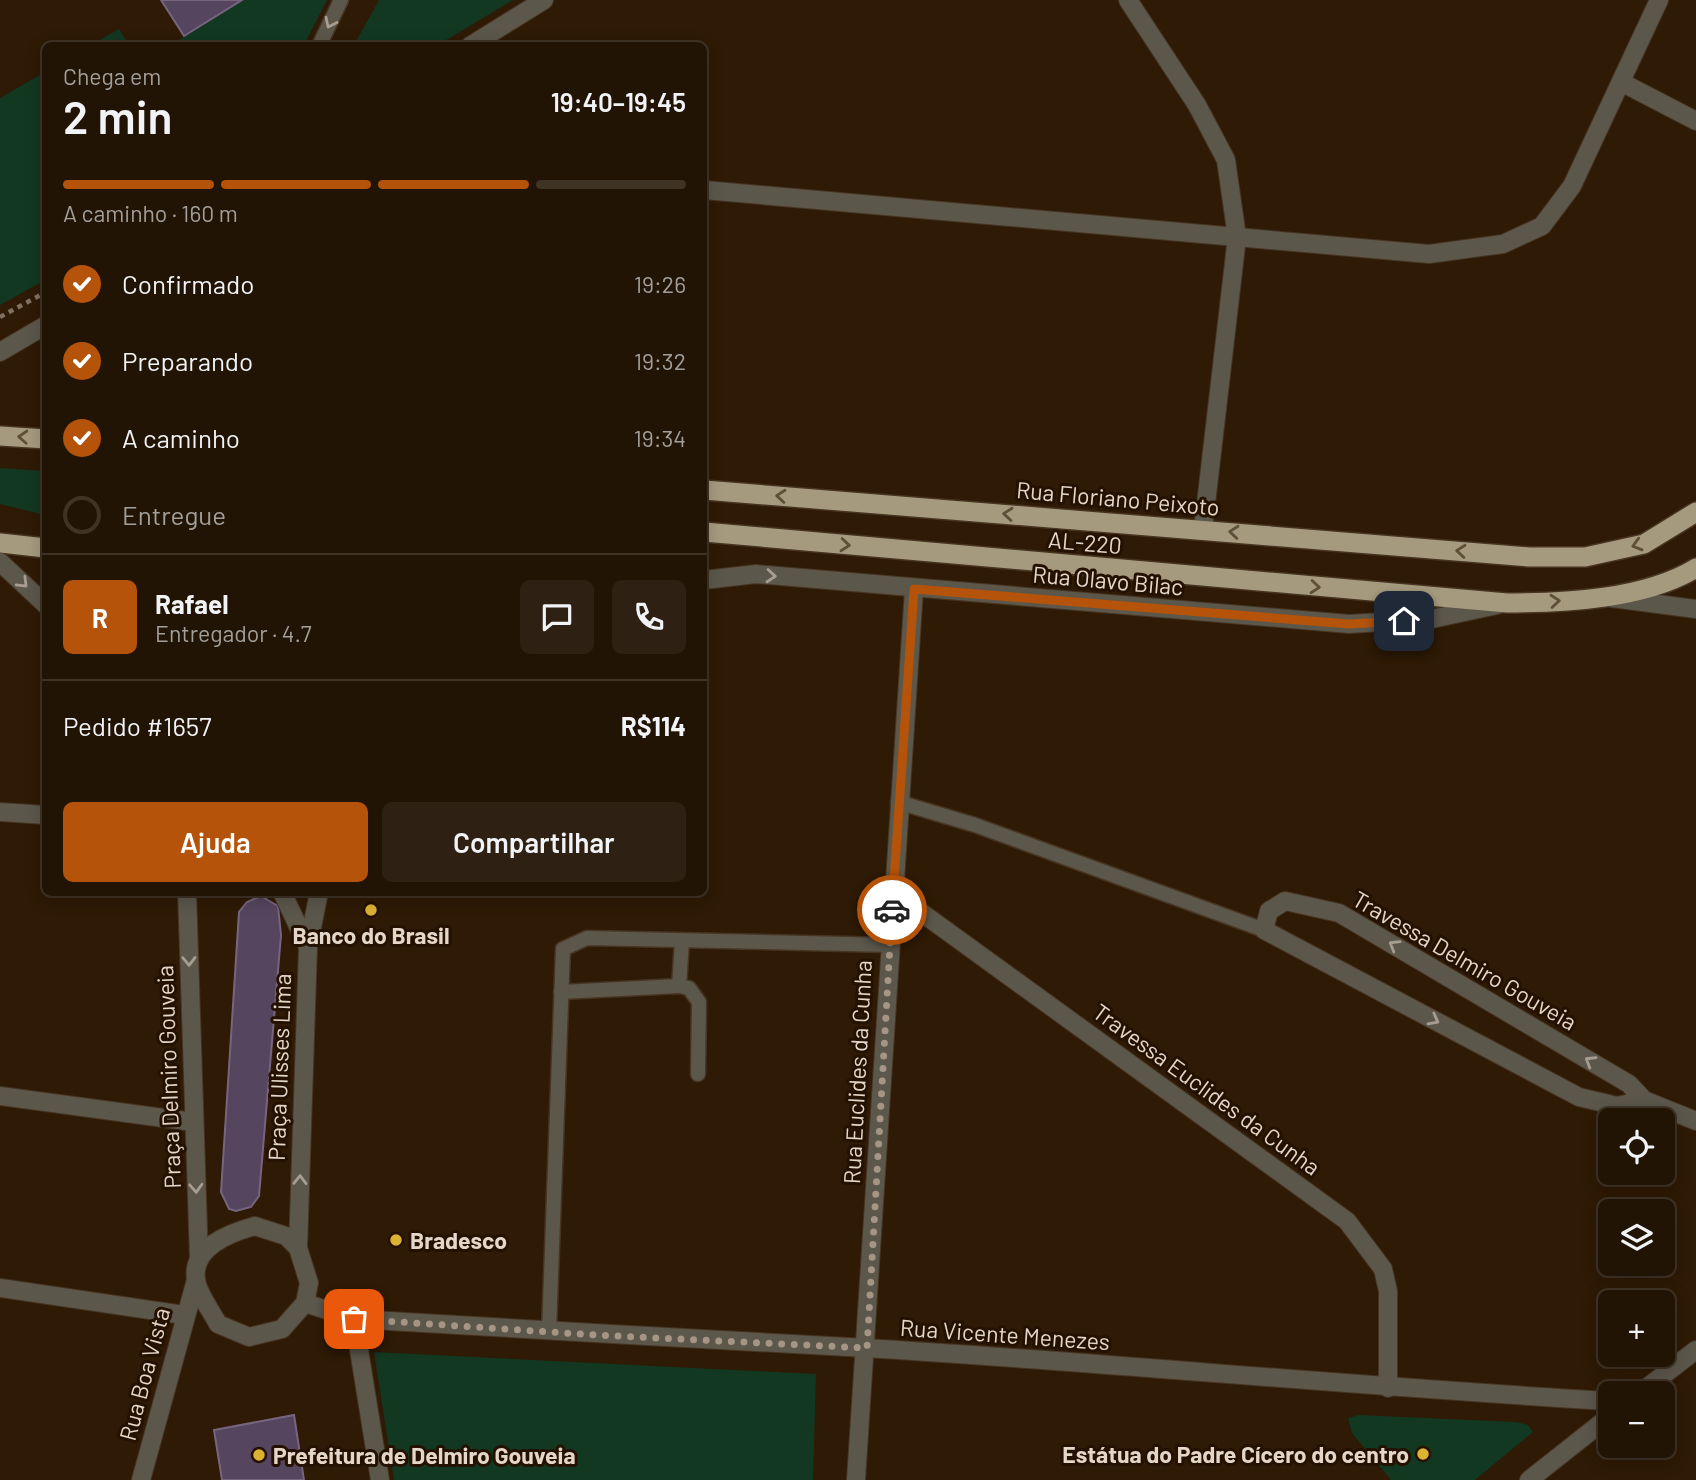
<!DOCTYPE html>
<html lang="pt">
<meta charset="utf-8">
<style>
:root{--surface:#221404;--page:#2e2113;--text:#f1f3f6;--muted:#a29e9a;--line:#3f3326;--accent:#b45309}
body{margin:0;font-family:Barlow,sans-serif;background:var(--page);color:var(--text);height:100vh;display:flex;flex-direction:column;font-size:26px;white-space:nowrap}
*{box-sizing:border-box;margin:0}
p{font-size:23px;color:var(--muted)}
.icon{flex:none;width:38px;height:38px;fill:none;stroke:currentColor;stroke-width:2;stroke-linecap:round;stroke-linejoin:round}
.map{position:relative;flex:1;overflow:hidden}
.side{position:absolute;left:42px;top:42px;width:665px;height:854px;display:flex;flex-direction:column;background:var(--surface);border-radius:10px;box-shadow:0 4px 18px #0003,0 0 0 2px var(--line)}
.side>*{flex:none}
.fabs{position:absolute;left:1598px;top:1108px;display:grid;gap:14px}
.fabs a{display:grid;place-items:center;width:77px;height:77px;border-radius:10px;background:var(--surface);box-shadow:0 4px 18px #0003,0 0 0 2px var(--line);font-size:35px}
.pin{position:absolute;display:grid;place-items:center;width:60px;height:60px;color:#fff;margin:-30px;border-radius:14px;box-shadow:0 4px 10px #0006}
.courier{position:absolute;display:grid;place-items:center;width:70px;height:70px;margin:-35px;border:5px solid #b45309;border-radius:50%;background:#fff;color:#222;box-shadow:0 2px 9px #0007}
.summary em{font-style:normal;font-weight:600}
.summary div{display:flex;flex-direction:column-reverse}
.summary{display:flex;align-items:center;justify-content:space-between;height:119px;padding:0 21px}
h1{font-size:46px;font-weight:600;line-height:52px}
.bar{display:grid;grid-template-columns:repeat(4,1fr);gap:10px 7px;align-content:center;height:84px;padding:0 21px}
.bar i{height:9px;border-radius:5px;background:var(--line)}
.bar .active{background:var(--accent)}
.bar p{grid-column:span 4}
.line{display:flex;align-items:center;gap:18px;padding:0 21px;border-top:2px solid var(--line)}
.line div{flex:1}
.round{display:grid;place-items:center;flex:none;width:74px;height:74px;border-radius:10px;background:var(--page)}
ol{padding:0 21px;list-style:none}
li{display:flex;align-items:center;gap:21px;height:77px}
li p{margin-inline-start:auto}
li .icon{padding:7px;border-radius:50%;background:var(--accent);color:#fff;stroke-width:4}
li:last-child{color:var(--muted)}
li i{width:38px;height:38px;border:4px solid var(--line);border-radius:50%}
.button{display:flex;gap:14px;margin-top:auto;padding:14px 21px}
.button a{flex:1;height:80px;border-radius:10px;background:var(--accent);color:#fff;font-size:28px;font-weight:600;line-height:80px;text-align:center}
.button a+a{background:var(--page);color:var(--text)}
.map>svg:first-child{display:block}
.green{fill:#123822}
.building{fill:#56455e;stroke:#77657f;stroke-width:2}
.lines{fill:none;stroke-linecap:round;stroke-linejoin:round}
.service-casing{stroke:#473421;stroke-width:17}
.minor-casing{stroke:#473421;stroke-width:20}
.tertiary-casing{stroke:#473421;stroke-width:20}
.trunk-casing{stroke:#473421;stroke-width:22}
.path{stroke:#827160;stroke-width:4.5;stroke-dasharray:5 5;stroke-linecap:butt}
.service{stroke:#5c574b;stroke-width:14}
.minor{stroke:#5c574b;stroke-width:18}
.tertiary{stroke:#5c574b;stroke-width:18}
.trunk{stroke:#a69a7e;stroke-width:19}
.oneway{stroke:#a79d91}
.oneway2{stroke:#5e4f39}
.done{stroke:#a49585;stroke-width:7;stroke-dasharray:0 12.6}
.route{stroke:#b45309;stroke-width:9}
.poi-dot{fill:#dcb233;stroke:#241100;stroke-width:2.5}
.labels{text-anchor:middle;dominant-baseline:central;stroke-width:6;stroke-linejoin:round;paint-order:stroke}
.street-label{font-size:23px;fill:#e4d7ca;stroke:#241100}
.poi-label{font-size:23px;font-weight:bold;fill:#e4d7ca;stroke:#241100;text-anchor:start}
</style>
<div class="map">
<svg width="1696" height="1480" viewBox="0 0 1696 1480">
<rect width="100%" height="100%" fill="#2e1a05"/>
<!-- green -->
<g class="green">
<polygon points="242,0 327,0 304,45 169,46"/>
<polygon points="379,0 513,0 438,45 354,45"/>
<polygon points="119,29 129,45 91,45"/>
<polygon points="45,72 45,280 0,305 0,98"/>
<polygon points="0,468 45,471 45,515 0,504"/>
<polygon points="374,1352 816,1374 813,1480 394,1480"/>
<polygon points="1359,1415 1516,1422 1528,1425 1533,1432 1475,1480 1391,1480 1352,1433 1348,1418"/>
</g>
<!-- building -->
<g class="building">
<polygon points="161,0 242,0 184,36"/>
<polygon points="261,896 278,906 281,935 259,1196 251,1207 236,1211 229,1209 221,1192 239,912 247,902"/>
<polygon points="294,1415 304,1480 222,1480 214,1430"/>
</g>
<g class="lines">
<!-- service casing -->
<g class="service-casing">
<g id="service">
<polyline points="319,46 341,0"/>
<polyline points="898,802 975,825 1264,930"/>
<polyline points="679,986 689,988 699,1002 698,1074"/>
<polyline points="561,992 679,986 682,941"/>
<polyline points="549,1331 563,949 587,938 889,945"/>
</g>
</g>
<!-- minor casing -->
<g class="minor-casing">
<g id="minor">
<polyline points="1128,0 1197,105 1226,160 1237,237 1203,529"/>
<polyline points="470,46 544,0"/>
<polyline points="1621,82 1696,121"/>
<polyline points="704,190 1429,254 1503,244 1542,226 1572,186 1659,0"/>
<polyline points="0,352 46,325"/>
<polyline points="1612,598 1696,609"/>
<polyline points="0,812 46,815"/>
<polyline points="893,892 1347,1221 1383,1269 1388,1291 1388,1388"/>
<polyline points="0,1096 193,1122"/>
<polyline points="1644,1100 1617,1106 1579,1097 1264,930 1269,911 1285,901 1339,913 1629,1084 1644,1100 1696,1121"/>
<polyline points="0,1288 184,1315"/>
<path d="M354,1319C525,1330 695,1338 866,1348C1114,1363 1362,1387 1610,1401"/>
<polyline points="1640,1393 1696,1350"/>
<polyline points="141,1480 196,1280"/>
<polyline points="856,1480 914,589"/>
<polyline points="1529,1480 1610,1416"/>
</g>
</g>
<!-- tertiary casing -->
<g class="tertiary-casing">
<g id="tertiary">
<polyline points="0,562 46,605"/>
<polyline points="704,580 756,574 1349,624 1432,619 1497,605"/>
<polyline points="187,892 199,1259"/>
<polyline points="282,892 308,947 298,1248"/>
<polyline points="308,947 319,892"/>
<path d="M255,1226L286,1236L298,1248L309,1283L305,1303L282,1329L249,1337L218,1324C212,1312 198,1294 196,1280C191,1247 230,1233 255,1226Z"/>
<polyline points="305,1303 354,1319 380,1480"/>
</g>
</g>
<!-- trunk casing -->
<g class="trunk-casing">
<g id="trunk">
<polyline points="0,436 46,439"/>
<polyline points="704,490 1529,557 1585,557 1644,544 1696,512"/>
<path d="M704,532L1507,603C1566,603 1645,599 1696,568"/>
<polyline points="0,543 46,548"/>
</g>
</g>
<!-- path -->
<polyline class="path" points="0,317 46,292"/>
<!-- service -->
<use href="#service" class="service"/>
<!-- minor -->
<use href="#minor" class="minor"/>
<!-- tertiary -->
<use href="#tertiary" class="tertiary"/>
<!-- trunk -->
<use href="#trunk" class="trunk"/>
</g>
<!-- one-way arrows -->
<defs><path id="oneway-chevron" d="M-2-3.5L2.5 0L-2 3.5" fill="none" stroke-width="1.6" stroke-linecap="round" stroke-linejoin="round" transform="scale(1.75)"/></defs>
<g class="oneway">
<use href="#oneway-chevron" transform="translate(330 23) rotate(116)"/>
<use href="#oneway-chevron" transform="translate(771 576) rotate(5)"/>
<use href="#oneway-chevron" transform="translate(23 583) rotate(45)"/>
<use href="#oneway-chevron" transform="translate(1394 945) rotate(-149)"/>
<use href="#oneway-chevron" transform="translate(189 961) rotate(89)"/>
<use href="#oneway-chevron" transform="translate(1434 1020) rotate(28)"/>
<use href="#oneway-chevron" transform="translate(1590 1061) rotate(-149)"/>
<use href="#oneway-chevron" transform="translate(300 1180) rotate(-89)"/>
<use href="#oneway-chevron" transform="translate(196 1188) rotate(87)"/>
</g>
<g class="oneway2">
<use href="#oneway-chevron" transform="translate(23 437) rotate(-177)"/>
<use href="#oneway-chevron" transform="translate(781 496) rotate(-175)"/>
<use href="#oneway-chevron" transform="translate(1008 514) rotate(-175)"/>
<use href="#oneway-chevron" transform="translate(1234 532) rotate(-175)"/>
<use href="#oneway-chevron" transform="translate(845 545) rotate(5)"/>
<use href="#oneway-chevron" transform="translate(1637 545) rotate(164)"/>
<use href="#oneway-chevron" transform="translate(1461 551) rotate(-175)"/>
<use href="#oneway-chevron" transform="translate(1315 587) rotate(5)"/>
<use href="#oneway-chevron" transform="translate(1555 601) rotate(-5)"/>
</g>
<g class="lines">
<!-- done -->
<polyline class="done" points="354,1319 595,1335 867,1348 892,910"/>
<!-- route -->
<polyline class="route" points="892,910 914,589 1349,624 1404,621"/>
</g>
<!-- markers -->
<g class="poi-dot">
<circle cx="371" cy="910" r="7"/>
<circle cx="396" cy="1240" r="7"/>
<circle cx="1423" cy="1454" r="7"/>
<circle cx="259" cy="1455" r="7"/>
</g>
<g class="labels">
<!-- street labels -->
<g class="street-label">
<text transform="translate(1118 498) rotate(5)">Rua Floriano Peixoto</text>
<text transform="translate(1085 542) rotate(5)">AL-220</text>
<text transform="translate(1108 580) rotate(5)">Rua Olavo Bilac</text>
<text transform="translate(1465 960) rotate(30)">Travessa Delmiro Gouveia</text>
<text transform="translate(279 1067) rotate(-88)">Praça Ulisses Lima</text>
<text transform="translate(857 1072) rotate(-87)">Rua Euclides da Cunha</text>
<text transform="translate(168 1077) rotate(-92)">Praça Delmiro Gouveia</text>
<text transform="translate(1207 1089) rotate(36)">Travessa Euclides da Cunha</text>
<text transform="translate(1005 1334) rotate(4)">Rua Vicente Menezes</text>
<text transform="translate(144 1374) rotate(-75)">Rua Boa Vista</text>
</g>
<!-- poi labels -->
<g class="poi-label">
<text x="371" y="935" text-anchor="middle">Banco do Brasil</text>
<text x="410" y="1240">Bradesco</text>
<text x="1409" y="1454" text-anchor="end">Estátua do Padre Cícero do centro</text>
<text x="273" y="1455">Prefeitura de Delmiro Gouveia</text>
</g>
</g>
</svg>
<div class="fabs">
<a><svg class="icon" aria-label="locate" viewBox="0 0 24 24"><circle cx="12" cy="12" r="6"/><path d="M12 2v4M12 18v4M2 12h4M18 12h4"/></svg></a>
<a><svg class="icon" aria-label="layers" viewBox="0 0 24 24"><path d="M12 4l9 5-9 5-9-5zM3 14l9 5 9-5"/></svg></a>
<a>+</a>
<a>−</a>
</div>
<div class="pin" style="left:354px;top:1319px;background:#ea580c"><svg class="icon" aria-label="bag" viewBox="0 0 24 24"><path d="M5 8h14l-1 12H6zM9 8a3 3 0 0 1 6 0"/></svg></div>
<div class="pin" style="left:1404px;top:621px;background:#1f2937"><svg class="icon" aria-label="home" viewBox="0 0 24 24"><path d="M3 11l9-7 9 7M6 9v11h12V9"/></svg></div>
<div class="courier" style="left:892px;top:910px"><svg class="icon" aria-label="car" viewBox="0 0 24 24"><path d="M5 17H2v-5l4-1 3-4h7l3 4 3 1v5h-3M9 17h6M6 11h13"/><circle cx="7" cy="17" r="2"/><circle cx="17" cy="17" r="2"/></svg></div>
<section class="side">
<div class="summary"><div><h1>2 min</h1><p>Chega em</p></div><em>19:40–19:45</em></div>
<div class="bar"><i class="active"></i><i class="active"></i><i class="active"></i><i></i><p>A caminho · 160 m</p></div>
<ol>
<li><svg class="icon" aria-label="check" viewBox="0 0 24 24"><path d="M5 12l5 5 9-10"/></svg>Confirmado<p>19:26</p></li>
<li><svg class="icon" aria-label="check" viewBox="0 0 24 24"><path d="M5 12l5 5 9-10"/></svg>Preparando<p>19:32</p></li>
<li><svg class="icon" aria-label="check" viewBox="0 0 24 24"><path d="M5 12l5 5 9-10"/></svg>A caminho<p>19:34</p></li>
<li><i></i>Entregue</li>
</ol>
<div class="line" style="height:126px"><b class="round" style="background:var(--accent);color:#fff">R</b><div><b>Rafael</b><p>Entregador · 4.7</p></div><a class="round"><svg class="icon" aria-label="chat" viewBox="0 0 24 24"><path d="M4 5h16v11H9l-5 4z"/></svg></a><a class="round"><svg class="icon" aria-label="phone" viewBox="0 0 24 24"><path d="M5 4h4l2 5-3 2q2 4 5 5l2-3 5 2v4C11 20 4 13 5 4z"/></svg></a></div>
<div class="line" style="height:91px"><div>Pedido #1657</div><b>R$114</b></div>
<div class="button"><a>Ajuda</a><a>Compartilhar</a></div>
</section>
</div>
